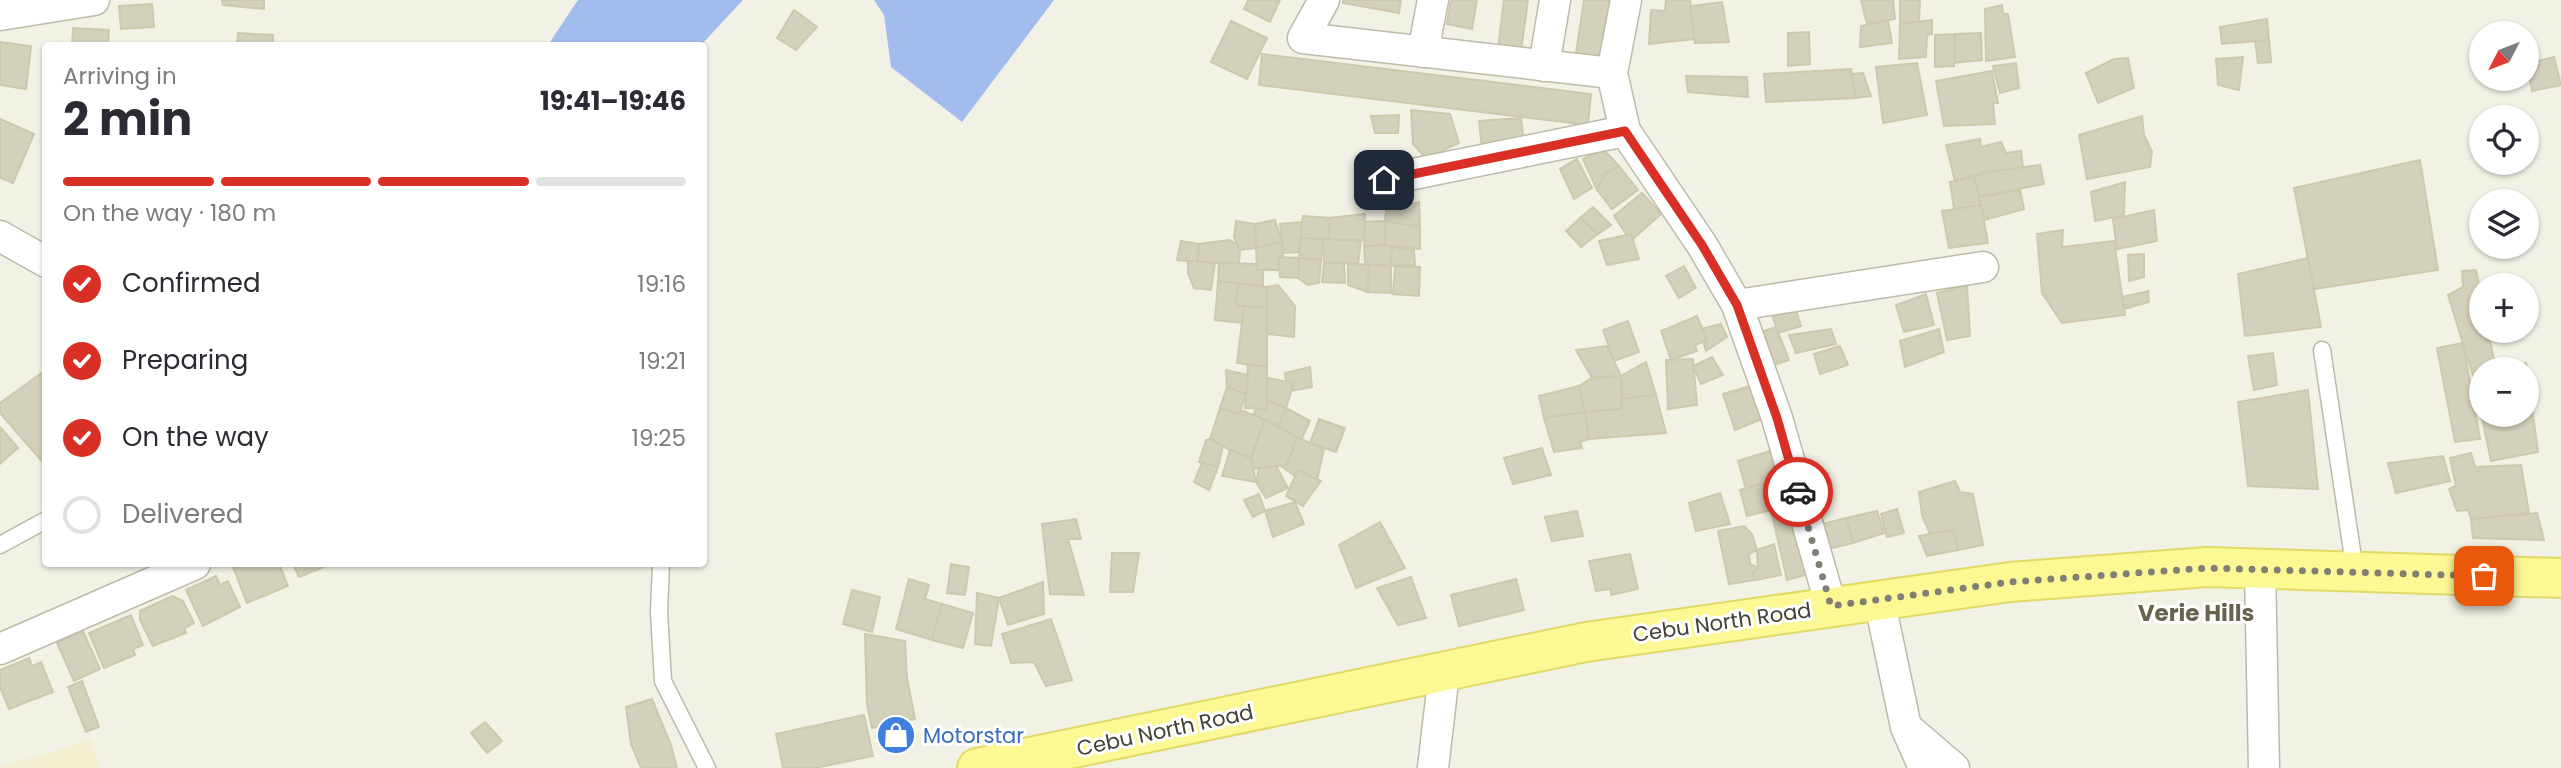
<!DOCTYPE html>
<meta charset="utf-8">
<style>
:root{--surface:#fff;--page:#f2f2f3;--text:#2b2b33;--muted:#7c7c81;--line:#e1e1e2;--accent:#d93025}
body{margin:0;font-family:Poppins,sans-serif;background:var(--page);color:var(--text);height:100vh;display:flex;flex-direction:column;font-size:26px;white-space:nowrap}
*{box-sizing:border-box;margin:0}
p{font-size:23px;color:var(--muted)}
.icon{flex:none;width:38px;height:38px;fill:none;stroke:currentColor;stroke-width:2;stroke-linecap:round;stroke-linejoin:round}
.map{position:relative;flex:1;overflow:hidden}
.sheet{position:absolute;left:42px;top:42px;width:665px;height:525px;display:flex;flex-direction:column;background:var(--surface);border-radius:7px;box-shadow:0 2px 5px #0004}
.sheet>*{flex:none}
.needle{width:46px;rotate:228deg}
.tools{position:absolute;left:2469px;top:21px;display:grid;gap:14px}
.tools a{display:grid;place-items:center;width:70px;height:70px;border-radius:50%;background:var(--surface);box-shadow:0 2px 5px #0004;font-size:35px}
.pin{position:absolute;display:grid;place-items:center;width:60px;height:60px;color:#fff;margin:-30px;border-radius:14px;box-shadow:0 4px 10px #0006}
.courier{position:absolute;display:grid;place-items:center;width:70px;height:70px;margin:-35px;border:5px solid #d93025;border-radius:50%;background:#fff;color:#222;box-shadow:0 2px 9px #0007}
.headline em{font-style:normal;font-weight:700}
.headline div{display:flex;flex-direction:column-reverse}
.headline{display:flex;align-items:center;justify-content:space-between;height:119px;padding:0 21px}
h1{font-size:46px;font-weight:700;line-height:52px}
.bar{display:grid;grid-template-columns:repeat(4,1fr);gap:10px 7px;align-content:center;height:84px;padding:0 21px}
.bar i{height:9px;border-radius:5px;background:var(--line)}
.bar .on{background:var(--accent)}
.bar p{grid-column:span 4}
ol{padding:0 21px;list-style:none}
li{display:flex;align-items:center;gap:21px;height:77px}
li p{margin-inline-start:auto}
li .icon{padding:7px;border-radius:50%;background:var(--accent);color:#fff;stroke-width:4}
li:last-child{color:var(--muted)}
li i{width:38px;height:38px;border:4px solid var(--line);border-radius:50%}
.map>svg:first-child{display:block}
.commercial{fill:#f4eed0}
.water{fill:#a2bcee}
.building{fill:#d3d0bb;stroke:#cec9ae;stroke-width:2;fill-rule:evenodd}
.lines{fill:none;stroke-linecap:round;stroke-linejoin:round}
.lane-casing{stroke:#bdbba8;stroke-width:19}
.street-casing{stroke:#bdbba8;stroke-width:33}
.primary-casing{stroke:#e1da65;stroke-width:42}
.lane{stroke:#fff;stroke-width:16}
.street{stroke:#fff;stroke-width:30}
.primary{stroke:#fcf894;stroke-width:38}
.done{stroke:#817f73;stroke-width:7;stroke-dasharray:0 12.6}
.route{stroke:#d93025;stroke-width:9}
.labels{text-anchor:middle;dominant-baseline:central;stroke-width:6;stroke-linejoin:round;paint-order:stroke}
.street-label{font-size:21px;fill:#444235;stroke:#fff}
.shop-label{font-size:21px;fill:#366cbe;stroke:#fff;text-anchor:start}
.neighbourhood-label{font-size:23px;font-weight:bold;fill:#67634c;stroke:#fff}
</style>
<div class="map">
<svg width="2561" height="768" viewBox="0 0 2561 768">
<rect width="100%" height="100%" fill="#f2f1e5"/>
<!-- commercial -->
<polygon class="commercial" points="91,740 100,768 0,768 0,767"/>
<!-- water -->
<g class="water">
<polygon points="578,0 743,0 701,45 548,45"/>
<polygon points="874,0 1054,0 962,122 891,67 884,15"/>
</g>
<!-- building -->
<g class="building">
<polygon points="222,0 264,0 264,9 223,5"/>
<polygon points="1248,0 1280,0 1270,22 1244,9"/>
<polygon points="1343,0 1401,0 1399,13 1343,3"/>
<polygon points="1451,0 1477,0 1472,29 1447,24"/>
<polygon points="1504,0 1528,0 1521,51 1498,48"/>
<polygon points="1584,0 1610,0 1602,57 1576,53"/>
<polygon points="1666,0 1690,0 1695,39 1649,44 1651,10 1665,11"/>
<polygon points="1861,0 1893,0 1895,19 1867,24"/>
<polygon points="1900,0 1920,0 1919,22 1900,24"/>
<polygon points="1722,2 1729,42 1695,43 1690,6"/>
<polygon points="152,4 154,27 121,29 119,6"/>
<polygon points="2002,5 2003,14 2008,14 2015,57 1986,61 1985,9"/>
<polygon points="794,10 817,27 796,50 777,38"/>
<polygon points="2267,19 2269,40 2222,44 2220,27"/>
<polygon points="1932,20 1932,34 1927,35 1926,57 1899,59 1900,24"/>
<polygon points="1231,21 1267,38 1247,79 1211,62"/>
<polygon points="1888,21 1892,43 1860,47 1861,26"/>
<polygon points="73,28 109,30 108,46 72,46"/>
<polygon points="1809,32 1810,64 1788,66 1788,33"/>
<polygon points="238,33 273,35 273,45 237,46"/>
<polygon points="1981,33 1982,60 1954,63 1955,34"/>
<polygon points="1955,34 1954,66 1935,67 1935,35"/>
<polygon points="2269,40 2271,62 2258,63 2255,41"/>
<polygon points="0,42 31,46 26,89 0,85"/>
<polygon points="1262,54 1591,94 1588,125 1259,85"/>
<polygon points="2243,57 2239,90 2218,85 2216,59"/>
<polygon points="2554,57 2561,85 2532,91 2527,64"/>
<polygon points="2128,58 2134,88 2098,103 2086,73 2114,59"/>
<polygon points="1917,63 1927,115 1883,123 1876,67"/>
<polygon points="2016,63 2019,88 2000,93 1993,66"/>
<polygon points="1851,69 1856,98 1766,102 1764,74"/>
<polygon points="1992,71 1998,103 1993,103 1995,124 1944,126 1936,81"/>
<polygon points="1863,73 1871,96 1856,98 1851,74"/>
<polygon points="1686,76 1747,77 1748,97 1688,92"/>
<polygon points="1411,110 1450,114 1459,143 1426,158 1413,144"/>
<polygon points="1399,115 1398,133 1375,133 1371,116"/>
<polygon points="2142,116 2144,135 2152,152 2150,167 2087,179 2079,135"/>
<polygon points="1521,118 1524,143 1482,148 1479,121"/>
<polygon points="0,119 34,134 13,183 0,178"/>
<polygon points="1980,139 1981,147 2001,142 2006,153 2021,151 2023,168 1987,172 1955,181 1946,145"/>
<polygon points="1603,149 1619,166 1605,174 1597,190 1583,159"/>
<polygon points="1577,159 1592,188 1574,199 1560,169"/>
<polygon points="2420,160 2438,270 2314,289 2294,188"/>
<polygon points="2040,165 2044,184 1979,197 1974,177 1987,172"/>
<polygon points="1619,166 1638,190 1612,209 1597,190 1605,174"/>
<polygon points="1974,177 1981,205 1954,209 1950,182"/>
<polygon points="2125,182 2124,215 2095,221 2091,192"/>
<polygon points="2020,190 2024,209 1984,220 1979,197"/>
<polygon points="1642,193 1661,214 1633,239 1631,234 1627,235 1614,216"/>
<polygon points="1419,202 1420,227 1385,221 1386,211"/>
<polygon points="1981,205 1988,243 1949,248 1942,211"/>
<polygon points="1593,207 1611,225 1598,234 1580,218"/>
<polygon points="2154,210 2157,241 2117,249 2113,219"/>
<polygon points="1365,214 1364,240 1328,240 1330,218"/>
<polygon points="1303,216 1330,218 1328,240 1300,238"/>
<polygon points="1580,218 1598,234 1581,247 1566,231"/>
<polygon points="1275,220 1282,242 1256,248 1255,224"/>
<polygon points="1236,221 1255,224 1256,248 1240,250 1234,237"/>
<polygon points="1385,221 1420,227 1420,249 1385,245"/>
<polygon points="1385,221 1385,245 1364,247 1365,222"/>
<polygon points="1302,222 1300,252 1283,253 1280,224"/>
<polygon points="2063,230 2062,247 2114,241 2125,315 2062,323 2042,293 2037,234"/>
<polygon points="1631,234 1639,259 1607,265 1599,241"/>
<polygon points="1300,238 1323,239 1321,260 1299,258"/>
<polygon points="1323,239 1361,241 1358,264 1324,263"/>
<polygon points="1229,240 1237,244 1240,250 1239,264 1197,262 1199,244"/>
<polygon points="1181,241 1199,244 1197,262 1177,260"/>
<polygon points="1282,242 1283,257 1278,257 1279,270 1257,270 1256,248"/>
<polygon points="1385,245 1392,247 1391,266 1365,265 1364,247"/>
<polygon points="1392,247 1414,250 1415,265 1391,266"/>
<polygon points="2144,254 2144,277 2129,281 2128,255"/>
<polygon points="1278,257 1299,258 1298,278 1280,277"/>
<polygon points="1299,258 1321,260 1319,283 1308,285 1298,278"/>
<polygon points="2308,258 2321,327 2245,336 2238,274"/>
<polygon points="1188,261 1215,263 1211,290 1194,288 1188,273"/>
<polygon points="1219,263 1257,264 1257,270 1263,270 1263,286 1218,281"/>
<polygon points="1324,263 1344,263 1345,283 1322,282"/>
<polygon points="1348,263 1369,265 1368,292 1348,285"/>
<polygon points="1369,265 1391,266 1391,293 1368,292"/>
<polygon points="1395,266 1420,267 1419,296 1393,294"/>
<polygon points="1684,266 1696,288 1679,298 1666,276"/>
<path d="M2476,270L2482,299V331H2488L2496,369L2526,363L2538,452L2491,461L2474,379L2448,295L2463,287L2462,271ZM2482,369H2527V415H2482Z"/>
<polygon points="1218,281 1238,283 1236,305 1244,306 1242,323 1215,320"/>
<polygon points="1238,283 1267,287 1267,308 1236,305"/>
<polygon points="1278,285 1295,306 1294,337 1267,334 1267,287"/>
<polygon points="1967,285 1970,336 1947,340 1937,293"/>
<polygon points="2148,291 2149,302 2124,309 2122,297"/>
<polygon points="1926,294 1934,325 1904,332 1896,305"/>
<polygon points="1793,301 1801,326 1778,333 1770,308"/>
<polygon points="1244,306 1267,308 1267,367 1237,363"/>
<polygon points="1697,316 1707,340 1695,345 1697,351 1671,360 1661,331"/>
<polygon points="1628,321 1639,352 1614,361 1603,330"/>
<polygon points="1721,324 1727,337 1706,351 1703,342 1707,340 1702,329"/>
<polygon points="1776,327 1789,360 1765,368 1755,334"/>
<polygon points="1831,329 1836,344 1796,353 1789,335"/>
<polygon points="1939,329 1944,352 1905,367 1900,341"/>
<polygon points="2463,343 2480,439 2455,442 2437,348"/>
<polygon points="1607,346 1621,376 1592,378 1576,350"/>
<polygon points="1840,346 1848,365 1820,374 1814,354"/>
<polygon points="2273,353 2277,385 2254,390 2248,356"/>
<polygon points="1712,357 1723,375 1701,384 1693,366"/>
<polygon points="1693,359 1697,405 1668,409 1666,360"/>
<polygon points="1646,362 1656,395 1623,399 1621,376"/>
<polygon points="1248,364 1267,367 1267,409 1245,408"/>
<polygon points="1310,367 1312,387 1291,391 1294,383 1286,382 1285,373"/>
<polygon points="46,370 46,466 0,413 0,403"/>
<polygon points="1226,370 1248,375 1246,394 1227,387"/>
<polygon points="1621,376 1621,409 1585,412 1579,386 1592,378"/>
<polygon points="1267,378 1294,383 1286,408 1267,400"/>
<polygon points="1754,385 1765,418 1735,430 1723,394"/>
<polygon points="1579,386 1585,412 1544,418 1539,396"/>
<polygon points="1227,387 1246,394 1239,414 1220,408"/>
<polygon points="2308,390 2318,489 2248,486 2238,402"/>
<polygon points="1656,395 1666,433 1589,439 1585,412 1621,409 1623,399"/>
<polygon points="1267,400 1286,408 1279,426 1253,414 1256,409 1267,409"/>
<polygon points="1220,408 1239,414 1241,410 1265,420 1251,458 1235,453 1210,439"/>
<polygon points="1286,408 1310,421 1301,440 1279,426"/>
<polygon points="1585,412 1589,439 1580,442 1582,448 1554,452 1544,418"/>
<polygon points="1319,419 1345,428 1336,452 1310,443"/>
<polygon points="1265,420 1297,437 1287,465 1254,469 1251,458"/>
<polygon points="0,427 18,448 0,464"/>
<polygon points="1297,437 1324,449 1317,480 1298,470 1295,476 1281,466 1287,465"/>
<polygon points="1210,439 1223,446 1218,467 1199,462 1206,440"/>
<polygon points="1542,448 1551,475 1513,484 1504,458"/>
<polygon points="1230,450 1251,458 1256,482 1222,476"/>
<polygon points="1770,451 1780,478 1746,489 1738,461"/>
<polygon points="2471,453 2475,467 2521,465 2529,513 2471,519 2468,510 2457,511 2449,489 2456,486 2450,458"/>
<polygon points="2443,456 2450,481 2396,493 2388,463"/>
<polygon points="1202,463 1218,467 1209,490 1194,482"/>
<polygon points="1276,466 1288,488 1266,498 1256,482 1259,468"/>
<polygon points="1298,470 1321,481 1303,506 1286,496"/>
<polygon points="1955,481 1960,492 1973,494 1983,545 1958,550 1953,530 1930,534 1922,515 1919,492"/>
<polygon points="1764,483 1771,510 1747,516 1740,490"/>
<polygon points="1720,493 1730,524 1696,531 1689,503"/>
<polygon points="1259,494 1265,511 1253,517 1244,500"/>
<polygon points="1295,502 1304,524 1273,537 1265,511"/>
<polygon points="1792,503 1815,572 1787,580 1771,510"/>
<polygon points="1897,509 1904,533 1887,537 1881,514"/>
<polygon points="1577,511 1583,536 1552,541 1545,517"/>
<polygon points="1877,511 1884,533 1853,543 1846,518"/>
<polygon points="2537,513 2544,540 2473,538 2471,519"/>
<polygon points="1846,518 1853,543 1821,551 1815,526"/>
<polygon points="1076,519 1081,539 1068,539 1084,595 1050,594 1042,524"/>
<polygon points="1380,522 1405,568 1356,588 1339,545"/>
<polygon points="1744,526 1752,534 1757,550 1749,554 1750,564 1758,568 1753,572 1755,580 1729,584 1718,531"/>
<polygon points="1953,530 1958,550 1927,556 1919,536"/>
<polygon points="1774,544 1781,575 1755,580 1753,572 1758,568 1757,550"/>
<polygon points="1112,553 1139,553 1133,592 1110,592"/>
<polygon points="1630,554 1638,589 1611,595 1611,589 1596,591 1589,561"/>
<polygon points="242,564 279,564 288,586 247,603 233,567"/>
<polygon points="293,564 331,564 299,577"/>
<polygon points="951,564 969,567 965,595 947,593"/>
<polygon points="216,576 220,585 228,581 240,607 203,626 186,590"/>
<polygon points="1411,577 1426,618 1398,625 1377,588"/>
<polygon points="909,579 929,585 925,599 942,604 932,640 896,629"/>
<polygon points="1516,579 1524,610 1459,626 1451,595"/>
<polygon points="1043,582 1044,614 1008,625 999,598"/>
<polygon points="852,590 880,597 872,632 843,624"/>
<polygon points="977,593 999,598 991,646 975,644"/>
<polygon points="172,596 183,601 194,623 184,628 186,633 153,646 140,620 140,611"/>
<polygon points="942,604 973,613 963,648 932,640"/>
<polygon points="131,615 143,645 133,649 135,655 104,668 89,633"/>
<polygon points="1051,619 1072,680 1046,686 1034,662 1011,663 1002,634"/>
<polygon points="83,631 100,669 74,681 57,643"/>
<polygon points="865,634 905,641 907,678 915,719 872,728 867,705"/>
<polygon points="29,658 32,666 41,662 53,692 9,709 0,687 0,670"/>
<polygon points="82,681 99,727 86,732 68,687"/>
<polygon points="652,699 671,745 677,768 641,768 631,744 626,707"/>
<polygon points="864,715 873,756 815,768 783,768 776,734"/>
<polygon points="485,722 502,741 487,753 471,733"/>
</g>
<g class="lines">
<!-- lane casing -->
<g class="lane-casing">
<g id="lane">
<polyline points="2322,350 2355,571"/>
<polyline points="0,545 46,520"/>
<polyline points="661,564 659,612 663,681 707,768"/>
</g>
</g>
<!-- street casing -->
<g class="street-casing">
<g id="street">
<polyline points="1324,0 1303,38 1612,73"/>
<polyline points="1626,0 1612,73 1625,131 1702,245 1737,305 1777,418 1831,606"/>
<polyline points="0,15 94,0"/>
<polyline points="1423,52 1433,0"/>
<polyline points="1544,66 1555,0"/>
<polyline points="1384,180 1625,131"/>
<polyline points="0,236 46,262"/>
<polyline points="1737,305 1983,267"/>
<polyline points="2260,568 2264,768"/>
<polyline points="1879,599 1906,727 1924,768"/>
<polyline points="0,649 195,564"/>
<polyline points="1912,732 1954,768"/>
<polyline points="1433,768 1444,673"/>
</g>
</g>
<!-- primary casing -->
<g class="primary-casing">
<polyline id="primary" points="977,768 1586,642 2010,582 2207,567 2561,578"/>
</g>
<!-- lane -->
<use href="#lane" class="lane"/>
<!-- street -->
<use href="#street" class="street"/>
<!-- primary -->
<use href="#primary" class="primary"/>
</g>
<g class="lines">
<!-- done -->
<polyline class="done" points="1798,492 1831,606 2010,582 2207,568 2484,576"/>
<!-- route -->
<polyline class="route" points="1384,180 1625,131 1702,245 1737,305 1777,418 1798,492"/>
</g>
<!-- icons -->
<defs>
<g id="shop-disc" transform="scale(2.0125)"><circle r="9.5" fill="#3f7fe0" stroke="#fff"/><path d="M-5-2.5h2.3a2.7 3.5 0 0 1 5.4 0H5L5.5 6h-11ZM-1.5-2.5h3a1.5 2.3 0 0 0-3 0Z" fill="#fff"/></g>
</defs>
<g fill-rule="evenodd">
<use href="#shop-disc" x="896" y="735"/>
</g>
<g class="labels">
<!-- street labels -->
<g class="street-label">
<text transform="translate(1722 622) rotate(-8)">Cebu North Road</text>
<text transform="translate(1165 730) rotate(-12)">Cebu North Road</text>
</g>
<!-- shop labels -->
<g class="shop-label">
<text x="923" y="735">Motorstar</text>
</g>
<!-- neighbourhood labels -->
<g class="neighbourhood-label">
<text x="2196" y="613">Verie Hills</text>
</g>
</g>
</svg>
<div class="tools">
<a><svg class="needle" viewBox="-14 -14 28 28"><path d="M0-13l5 13h-10z" fill="#e53935"/><path d="M0 13l5-13h-10z" fill="#7c7c81"/></svg></a>
<a><svg class="icon" aria-label="locate" viewBox="0 0 24 24"><circle cx="12" cy="12" r="6"/><path d="M12 2v4M12 18v4M2 12h4M18 12h4"/></svg></a>
<a><svg class="icon" aria-label="layers" viewBox="0 0 24 24"><path d="M12 4l9 5-9 5-9-5zM3 14l9 5 9-5"/></svg></a>
<a>+</a>
<a>−</a>
</div>
<div class="pin" style="left:2484px;top:576px;background:#ea580c"><svg class="icon" aria-label="bag" viewBox="0 0 24 24"><path d="M5 8h14l-1 12H6zM9 8a3 3 0 0 1 6 0"/></svg></div>
<div class="pin" style="left:1384px;top:180px;background:#1f2937"><svg class="icon" aria-label="home" viewBox="0 0 24 24"><path d="M3 11l9-7 9 7M6 9v11h12V9"/></svg></div>
<div class="courier" style="left:1798px;top:492px"><svg class="icon" aria-label="car" viewBox="0 0 24 24"><path d="M5 17H2v-5l4-1 3-4h7l3 4 3 1v5h-3M9 17h6M6 11h13"/><circle cx="7" cy="17" r="2"/><circle cx="17" cy="17" r="2"/></svg></div>
<section class="sheet">
<div class="headline"><div><h1>2 min</h1><p>Arriving in</p></div><em>19:41–19:46</em></div>
<div class="bar"><i class="on"></i><i class="on"></i><i class="on"></i><i></i><p>On the way · 180 m</p></div>
<ol>
<li><svg class="icon" aria-label="check" viewBox="0 0 24 24"><path d="M5 12l5 5 9-10"/></svg>Confirmed<p>19:16</p></li>
<li><svg class="icon" aria-label="check" viewBox="0 0 24 24"><path d="M5 12l5 5 9-10"/></svg>Preparing<p>19:21</p></li>
<li><svg class="icon" aria-label="check" viewBox="0 0 24 24"><path d="M5 12l5 5 9-10"/></svg>On the way<p>19:25</p></li>
<li><i></i>Delivered</li>
</ol>
</section>
</div>
